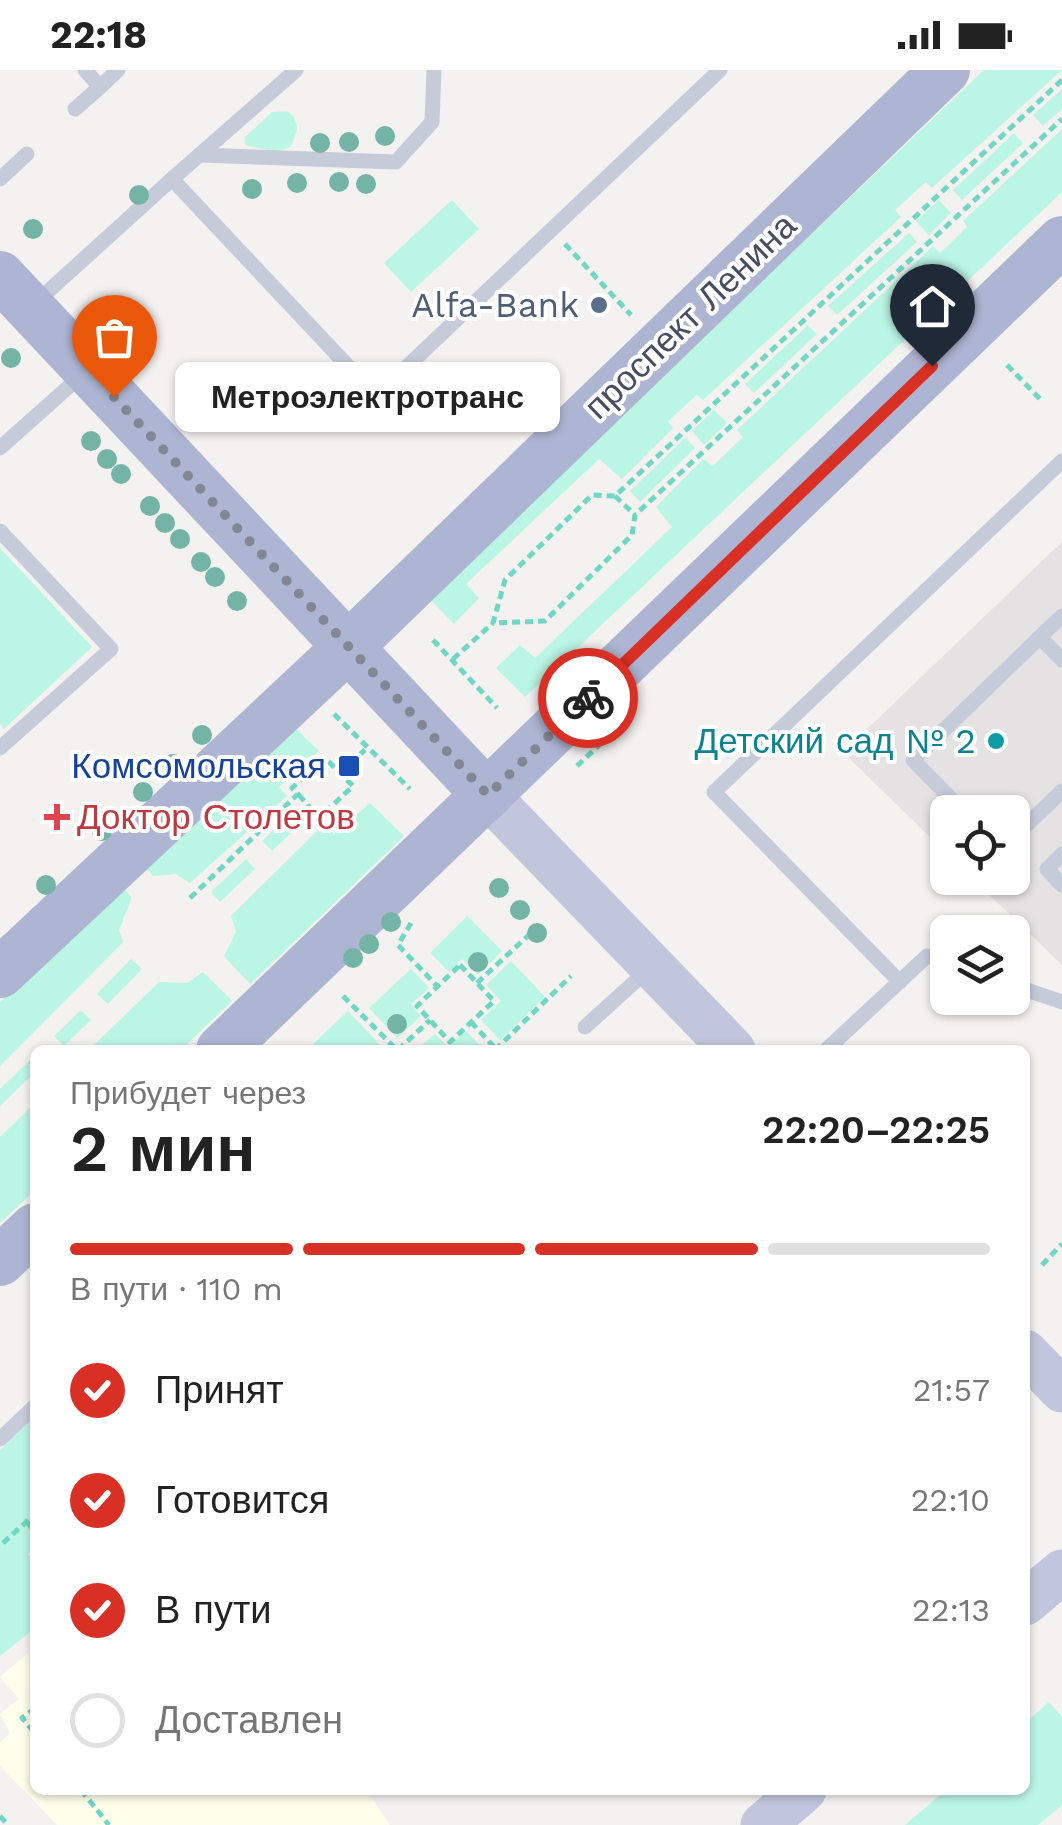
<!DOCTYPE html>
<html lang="ru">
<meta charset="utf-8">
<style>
:root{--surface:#fff;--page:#f2f2f2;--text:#222;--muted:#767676;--line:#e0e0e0;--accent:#d93025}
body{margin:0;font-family:"Work Sans",sans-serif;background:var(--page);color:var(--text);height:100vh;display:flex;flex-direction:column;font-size:38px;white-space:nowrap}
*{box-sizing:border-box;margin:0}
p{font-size:32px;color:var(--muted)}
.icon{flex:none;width:55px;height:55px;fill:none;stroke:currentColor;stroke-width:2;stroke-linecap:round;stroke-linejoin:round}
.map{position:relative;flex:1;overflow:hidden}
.panel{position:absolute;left:30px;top:975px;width:1000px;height:750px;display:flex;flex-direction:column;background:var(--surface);border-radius:15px;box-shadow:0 2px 8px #0004}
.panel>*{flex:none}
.buttons{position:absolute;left:930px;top:725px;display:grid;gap:20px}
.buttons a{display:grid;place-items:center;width:100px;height:100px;border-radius:15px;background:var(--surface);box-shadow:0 2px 8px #0004;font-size:50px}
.pin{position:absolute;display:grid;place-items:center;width:85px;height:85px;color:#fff;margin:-102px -42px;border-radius:50% 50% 50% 0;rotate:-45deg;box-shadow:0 0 10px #0007}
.pin .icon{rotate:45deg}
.courier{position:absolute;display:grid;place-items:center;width:100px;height:100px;margin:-50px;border:8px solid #d93025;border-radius:50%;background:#fff;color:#222;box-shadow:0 2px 12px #0007}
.bubble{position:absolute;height:70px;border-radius:15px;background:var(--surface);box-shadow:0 2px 8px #0004;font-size:32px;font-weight:600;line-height:70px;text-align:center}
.headline em{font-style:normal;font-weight:600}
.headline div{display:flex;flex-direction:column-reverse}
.headline{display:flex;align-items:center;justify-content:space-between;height:170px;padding:0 40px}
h1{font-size:65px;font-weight:600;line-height:75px}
.bar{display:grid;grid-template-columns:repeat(4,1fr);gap:15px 10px;align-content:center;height:120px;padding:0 40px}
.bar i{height:12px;border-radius:8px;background:var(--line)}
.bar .active{background:var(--accent)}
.bar p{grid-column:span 4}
ol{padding:0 40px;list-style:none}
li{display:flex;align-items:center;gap:30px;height:110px}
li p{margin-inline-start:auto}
li .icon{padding:10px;border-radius:50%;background:var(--accent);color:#fff;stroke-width:4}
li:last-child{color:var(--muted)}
li i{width:55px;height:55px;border:5px solid var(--line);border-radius:50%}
.status{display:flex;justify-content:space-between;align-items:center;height:70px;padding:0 50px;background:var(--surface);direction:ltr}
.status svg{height:28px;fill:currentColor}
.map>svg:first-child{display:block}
.commercial{fill:#fefeea}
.education{fill:#e5e2e3}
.green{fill:#bbf5e3}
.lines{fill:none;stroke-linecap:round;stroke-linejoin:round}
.path{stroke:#6fd7c3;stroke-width:5;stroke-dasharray:8 5;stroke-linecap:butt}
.lane{stroke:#c6cbda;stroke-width:15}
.secondary{stroke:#c2c6dc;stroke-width:45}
.primary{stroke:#aeb5d2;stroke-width:50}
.tree{fill:#74b4a6}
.done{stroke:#838693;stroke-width:10;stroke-dasharray:0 18}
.route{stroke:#d93025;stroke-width:12}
.service-dot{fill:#5c6f8a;stroke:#fff;stroke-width:4}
.culture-dot{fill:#0f9aa8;stroke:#fff;stroke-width:4}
.transit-dot{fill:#1a4fb4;stroke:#fff;stroke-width:4}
.health-dot{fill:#e0444e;stroke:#fff;stroke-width:4}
.labels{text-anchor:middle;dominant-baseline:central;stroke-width:8;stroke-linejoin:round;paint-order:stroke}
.service-label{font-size:35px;fill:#4e5e75;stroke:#fff;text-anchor:end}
.street-label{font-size:35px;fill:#464c61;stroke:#fff}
.culture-label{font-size:35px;fill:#0d838f;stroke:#fff;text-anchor:end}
.transit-label{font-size:35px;fill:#164399;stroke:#fff;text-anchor:end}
.health-label{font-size:35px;fill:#be3a42;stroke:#fff;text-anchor:start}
</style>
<div class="status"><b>22:18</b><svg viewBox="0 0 49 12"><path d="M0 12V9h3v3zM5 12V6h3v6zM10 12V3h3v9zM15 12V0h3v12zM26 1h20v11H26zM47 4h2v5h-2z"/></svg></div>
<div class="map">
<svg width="1062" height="1755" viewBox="0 0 1062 1755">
<rect width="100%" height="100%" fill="#f3f2f1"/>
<!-- commercial -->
<polygon class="commercial" points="35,1577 35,1720 366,1720 390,1755 57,1755 0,1696 0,1673 10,1663 0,1644 19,1629 0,1607"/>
<!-- education -->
<polygon class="education" points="1062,472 1062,895 972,808 1012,808 1012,742 948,742 947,784 843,682"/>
<!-- green -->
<g class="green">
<polygon points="984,0 1062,0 932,118 926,112 895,140 901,147 703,330 697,325 668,351 673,358 622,409 599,389 466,514 479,528 454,554 429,528"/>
<polygon points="1062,19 1062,39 1043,56 1033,45"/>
<path d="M287,41C301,51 298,63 290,77L276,82L245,75V67L272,42Z"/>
<polygon points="1062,59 1062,122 525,627 496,598 520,575 535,588 672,457 656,437 703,389 713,396 743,367 737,360 933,176 940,183 967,157 963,151"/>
<polygon points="1014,63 1023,73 962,130 953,120"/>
<polygon points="452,130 479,159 411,222 384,193"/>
<polygon points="939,130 951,143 929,165 916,151"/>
<polygon points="909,163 917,172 837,245 828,236"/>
<polygon points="808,255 817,264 754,323 745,314"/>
<polygon points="714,340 727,353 704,375 692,361"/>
<polygon points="685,368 695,378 640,432 630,421"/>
<polygon points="0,478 92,577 4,659 0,654"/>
<polygon points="291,654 319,681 279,717 287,726 190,813 176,804 153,806 143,796"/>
<polygon points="370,733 404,766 250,914 224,886 236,862 231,846 323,755 334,764"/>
<polygon points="299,736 309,746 272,781 262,771"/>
<polygon points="246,789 255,799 220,832 211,822"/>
<polygon points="120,815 132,827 119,860 123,872 0,996 0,932"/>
<polygon points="467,846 502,881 478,905 462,889 449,902 430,883"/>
<polygon points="131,889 142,899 108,934 97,924"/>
<polygon points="511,891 545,927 500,970 481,950 501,931 486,915"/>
<polygon points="411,899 429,918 411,934 421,946 397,968 369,938"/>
<polygon points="203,902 232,931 181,980 89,980 159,912 187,913"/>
<polygon points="81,940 91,950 64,976 54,966"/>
<polygon points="348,941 383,978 381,980 318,980 313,974"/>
<polygon points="466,961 484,980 416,980 435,964 448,977"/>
<polygon points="30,990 35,1002 0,1036 0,1019"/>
<polygon points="35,1033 35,1120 0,1153 0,1067"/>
<polygon points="35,1346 35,1477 28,1484 35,1493 35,1558 0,1586 0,1380"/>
<polygon points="1049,1632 1062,1647 1062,1735 1038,1755 905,1755 946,1720 1025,1720 1025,1653"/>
</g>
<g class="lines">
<!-- path -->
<g class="path">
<polyline points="1062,10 615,426 592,425 505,510 493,553 545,551 632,465 635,445 1062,49"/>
<polyline points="565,174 631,245"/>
<polyline points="1007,295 1043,332"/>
<polyline points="615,426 635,445"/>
<polyline points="433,570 497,638"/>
<polyline points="453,589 493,553"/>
<polyline points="334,644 410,719"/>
<polyline points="577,696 630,646"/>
<polyline points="340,703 367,678"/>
<polyline points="190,828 298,724 292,718 325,688 353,716 319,748 298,724"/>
<polyline points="411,853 398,875 438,917"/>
<polygon points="460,895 494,931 450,972 417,936"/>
<polyline points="477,913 531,863"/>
<polyline points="343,926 397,980"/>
<polyline points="471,952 496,979"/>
<polyline points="398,980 430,950"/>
<polyline points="495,980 571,906"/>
<polyline points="1042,1195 1062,1174"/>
<polyline points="26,1451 35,1462"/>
<polyline points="3,1473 35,1444"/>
<polyline points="35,1638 22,1648 35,1663"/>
<polyline points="81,1720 109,1755"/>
<polyline points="0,1746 8,1755"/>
</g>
<!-- lane -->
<g class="lane">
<polyline points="85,0 100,17 118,0"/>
<polyline points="75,39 100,17"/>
<polyline points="200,85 396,92 432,52 434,0"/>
<polyline points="0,109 27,84"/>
<polyline points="172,109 296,0"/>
<polyline points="33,235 172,109 376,326 720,0"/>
<polyline points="0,378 83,304"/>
<polyline points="0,461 111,579 0,678"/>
<polyline points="1062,546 1040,567 1062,590"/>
<polyline points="964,742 913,690 1040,567"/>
<polyline points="1012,769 1062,721"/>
<polyline points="1062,784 1047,799 1062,815"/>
<polyline points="900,912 714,722 1062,391"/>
<polyline points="1012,915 1062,932"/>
<polyline points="585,957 649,899"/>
<polyline points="826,980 927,886 948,893"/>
<polyline points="0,1369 35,1336"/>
</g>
<!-- secondary -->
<g class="secondary">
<polyline points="487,725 733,980"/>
<polyline points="1025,1282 1062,1320"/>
<polyline points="1025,1533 1062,1502"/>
<polyline points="763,1755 804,1720"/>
</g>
<!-- primary -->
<g class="primary">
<polyline points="0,206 487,725"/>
<polyline points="0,903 347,578 945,0"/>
<polyline points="221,980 1062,171"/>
<polyline points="0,1191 35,1158"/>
</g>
</g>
<!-- trees -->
<g class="tree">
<circle cx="385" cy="66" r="10"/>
<circle cx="349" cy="72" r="10"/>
<circle cx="320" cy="73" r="10"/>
<circle cx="339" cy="112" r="10"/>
<circle cx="297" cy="113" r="10"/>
<circle cx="366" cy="114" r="10"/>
<circle cx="252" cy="119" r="10"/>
<circle cx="139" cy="125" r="10"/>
<circle cx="33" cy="159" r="10"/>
<circle cx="11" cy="288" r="10"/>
<circle cx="91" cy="371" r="10"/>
<circle cx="107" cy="389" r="10"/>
<circle cx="121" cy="404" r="10"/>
<circle cx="150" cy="436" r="10"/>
<circle cx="165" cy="453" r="10"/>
<circle cx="180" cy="469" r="10"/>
<circle cx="201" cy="492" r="10"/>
<circle cx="215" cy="507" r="10"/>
<circle cx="237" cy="531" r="10"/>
<circle cx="202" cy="665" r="10"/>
<circle cx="173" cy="694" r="10"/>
<circle cx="143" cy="722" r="10"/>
<circle cx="102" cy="761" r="10"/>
<circle cx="46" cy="815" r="10"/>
<circle cx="499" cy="818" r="10"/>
<circle cx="520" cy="840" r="10"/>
<circle cx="391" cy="852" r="10"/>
<circle cx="537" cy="863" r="10"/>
<circle cx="369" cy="874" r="10"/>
<circle cx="353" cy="888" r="10"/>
<circle cx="478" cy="892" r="10"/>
<circle cx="397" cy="954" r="10"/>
</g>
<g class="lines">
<!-- done -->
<polyline class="done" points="114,327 488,725 588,628"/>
<!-- route -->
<polyline class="route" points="588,628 932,296"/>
</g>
<!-- markers -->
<circle class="service-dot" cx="599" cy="235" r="10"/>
<circle class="culture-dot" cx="996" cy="671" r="10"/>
<rect class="transit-dot" x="337" y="684" width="24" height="24" rx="5"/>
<path class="health-dot" d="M52 732h10v10h10v10h-10v10h-10v-10h-10v-10h10z"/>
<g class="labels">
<!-- service labels -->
<g class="service-label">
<text x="579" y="235">Alfa-Bank</text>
</g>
<!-- street labels -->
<g class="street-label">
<text transform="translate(690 246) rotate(-44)">проспект Ленина</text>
</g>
<!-- culture labels -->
<g class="culture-label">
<text x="976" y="671">Детский сад № 2</text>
</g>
<!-- transit labels -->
<g class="transit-label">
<text x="326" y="696">Комсомольская</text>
</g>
<!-- health labels -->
<g class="health-label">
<text x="77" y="747">Доктор Столетов</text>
</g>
</g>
</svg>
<div class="buttons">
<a><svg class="icon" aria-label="locate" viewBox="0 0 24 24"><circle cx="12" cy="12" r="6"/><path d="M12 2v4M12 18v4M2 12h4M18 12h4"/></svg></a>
<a><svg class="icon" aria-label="layers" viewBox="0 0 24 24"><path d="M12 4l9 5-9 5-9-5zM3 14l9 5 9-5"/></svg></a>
</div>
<div class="pin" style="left:114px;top:327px;background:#ea580c"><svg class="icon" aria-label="bag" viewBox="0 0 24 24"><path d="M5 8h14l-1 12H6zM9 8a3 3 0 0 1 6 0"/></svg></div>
<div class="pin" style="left:932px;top:296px;background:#1f2937"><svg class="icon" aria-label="home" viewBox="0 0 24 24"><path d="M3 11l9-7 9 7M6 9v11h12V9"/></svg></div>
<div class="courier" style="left:588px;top:628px"><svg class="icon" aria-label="bike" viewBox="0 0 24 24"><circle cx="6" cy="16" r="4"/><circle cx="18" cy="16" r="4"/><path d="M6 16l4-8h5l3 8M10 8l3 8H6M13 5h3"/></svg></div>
<div class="bubble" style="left:175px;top:292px;width:385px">Метроэлектротранс</div>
<section class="panel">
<div class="headline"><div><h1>2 мин</h1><p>Прибудет через</p></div><em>22:20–22:25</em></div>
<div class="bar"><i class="active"></i><i class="active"></i><i class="active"></i><i></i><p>В пути · 110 m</p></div>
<ol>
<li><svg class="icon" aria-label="check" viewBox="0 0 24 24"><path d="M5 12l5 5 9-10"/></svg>Принят<p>21:57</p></li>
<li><svg class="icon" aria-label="check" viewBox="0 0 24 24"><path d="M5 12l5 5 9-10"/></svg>Готовится<p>22:10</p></li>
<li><svg class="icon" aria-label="check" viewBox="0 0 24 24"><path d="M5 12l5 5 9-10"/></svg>В пути<p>22:13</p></li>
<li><i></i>Доставлен</li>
</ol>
</section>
</div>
